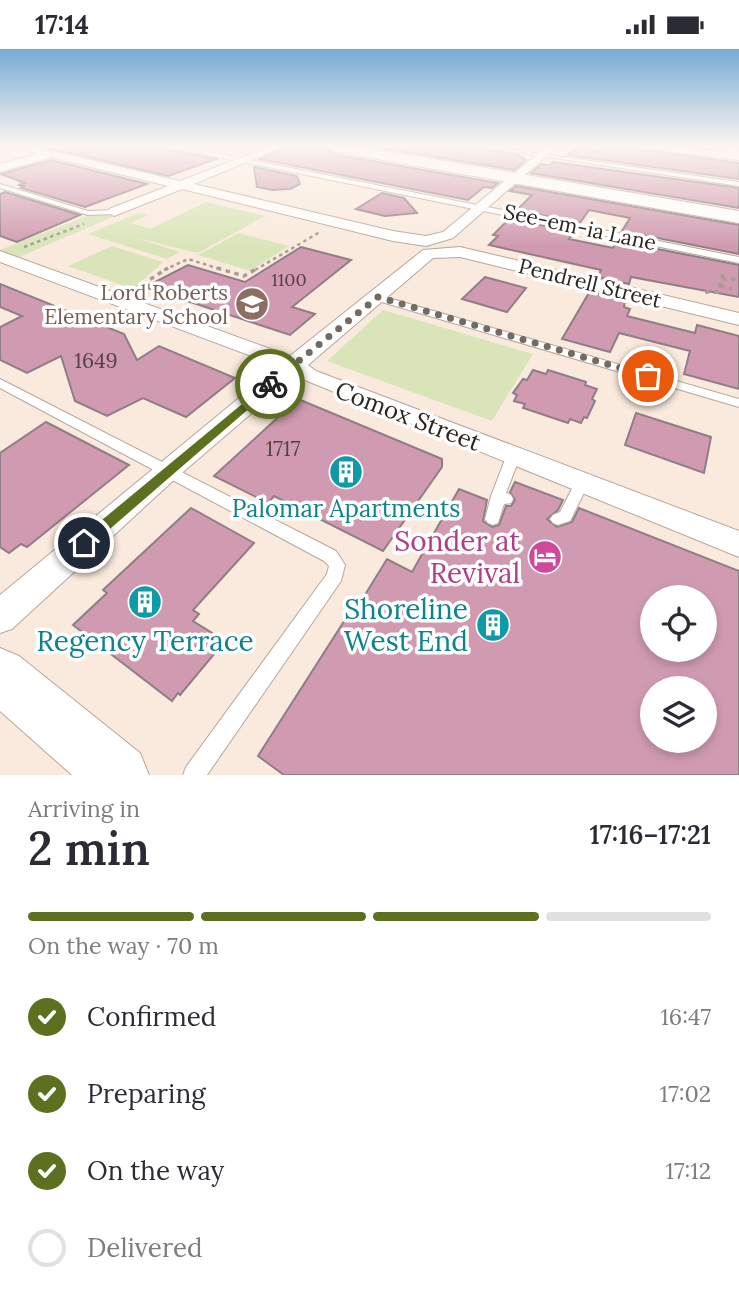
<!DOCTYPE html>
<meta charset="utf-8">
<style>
:root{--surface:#fff;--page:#f2f2f3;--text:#2b2b33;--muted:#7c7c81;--line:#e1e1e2;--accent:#5c7020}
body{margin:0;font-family:Lora,serif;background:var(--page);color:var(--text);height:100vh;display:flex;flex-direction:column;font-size:26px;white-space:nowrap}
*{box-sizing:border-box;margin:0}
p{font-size:23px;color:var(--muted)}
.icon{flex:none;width:38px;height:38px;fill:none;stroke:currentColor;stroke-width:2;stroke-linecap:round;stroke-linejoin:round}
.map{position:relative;height:726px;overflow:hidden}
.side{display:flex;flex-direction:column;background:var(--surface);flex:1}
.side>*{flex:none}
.fabs{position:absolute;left:640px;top:536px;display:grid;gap:14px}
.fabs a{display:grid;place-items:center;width:77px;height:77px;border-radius:50%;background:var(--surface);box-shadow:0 4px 10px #0003;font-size:35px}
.pin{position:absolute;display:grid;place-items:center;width:60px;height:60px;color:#fff;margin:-30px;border:4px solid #fff;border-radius:50%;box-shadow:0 2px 7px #0007}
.courier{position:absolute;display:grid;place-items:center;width:70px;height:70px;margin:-35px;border:5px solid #5c7020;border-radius:50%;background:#fff;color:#222;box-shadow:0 2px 9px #0007}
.summary em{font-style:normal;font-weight:600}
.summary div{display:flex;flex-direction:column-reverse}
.summary{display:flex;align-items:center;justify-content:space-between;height:119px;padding:0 28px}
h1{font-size:46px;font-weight:600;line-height:52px}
.bar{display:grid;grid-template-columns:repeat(4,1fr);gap:10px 7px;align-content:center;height:84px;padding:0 28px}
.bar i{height:9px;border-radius:5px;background:var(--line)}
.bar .current{background:var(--accent)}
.bar p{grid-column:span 4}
ol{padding:0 28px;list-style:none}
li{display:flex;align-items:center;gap:21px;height:77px}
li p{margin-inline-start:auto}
li .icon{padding:7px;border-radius:50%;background:var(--accent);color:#fff;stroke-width:4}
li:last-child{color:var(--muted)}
li i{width:38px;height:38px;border:4px solid var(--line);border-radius:50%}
.status{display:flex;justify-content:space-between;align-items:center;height:49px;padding:0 35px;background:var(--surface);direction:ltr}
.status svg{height:19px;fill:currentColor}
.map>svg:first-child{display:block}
.green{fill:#d9e5b9}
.building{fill:#d09bb1;stroke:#907e85;stroke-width:2;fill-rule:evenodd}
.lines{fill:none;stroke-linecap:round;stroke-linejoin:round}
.lane-casing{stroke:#b6a79b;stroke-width:2}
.street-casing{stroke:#b6a79b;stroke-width:2}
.secondary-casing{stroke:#b6a79b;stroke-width:2}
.path-far1{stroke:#a99d93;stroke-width:2.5;stroke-dasharray:3.5 3.5;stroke-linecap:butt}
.path{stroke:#a99d93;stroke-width:3.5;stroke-dasharray:4.5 4.5;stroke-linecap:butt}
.lane{fill:#fff;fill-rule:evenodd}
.street{fill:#fff;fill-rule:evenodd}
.secondary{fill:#fff;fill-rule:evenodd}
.route{fill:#5c7020}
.done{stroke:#736a62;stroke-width:7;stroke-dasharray:0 12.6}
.labels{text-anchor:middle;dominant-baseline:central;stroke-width:7;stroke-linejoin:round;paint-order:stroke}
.far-number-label{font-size:18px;fill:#544244}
.far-street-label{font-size:21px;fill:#2b2520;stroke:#fff}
.far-education-label{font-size:21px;fill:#785e54;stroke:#fff;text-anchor:end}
.number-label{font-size:21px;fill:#544244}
.street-label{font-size:24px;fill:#2b2520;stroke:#fff}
.culture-label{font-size:24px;fill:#0d838f;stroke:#fff}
.near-hotel-label{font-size:28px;fill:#b23c85;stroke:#fff;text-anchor:end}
.near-culture-label{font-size:28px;fill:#0d838f;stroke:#fff;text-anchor:end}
</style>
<div class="status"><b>17:14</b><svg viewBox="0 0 49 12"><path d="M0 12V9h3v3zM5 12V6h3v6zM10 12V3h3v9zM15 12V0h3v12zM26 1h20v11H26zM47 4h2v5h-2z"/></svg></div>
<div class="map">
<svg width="739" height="726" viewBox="0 0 739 726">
<rect width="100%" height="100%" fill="#faeadd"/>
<!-- green -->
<g class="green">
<polygon points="206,153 265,167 198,204 133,188 180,203 167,210 88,185 139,164 148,166 131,174 150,180"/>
<polygon points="122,164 19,208 0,201 87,167"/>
<polygon points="239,184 289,197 250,222 198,206"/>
<polygon points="112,197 163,213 133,240 68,217"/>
<polygon points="383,261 533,305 492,372 327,312"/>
</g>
<!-- building -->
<g class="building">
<polygon points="40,97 170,97 173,102 216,110 168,127"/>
<polygon points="287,97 323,97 332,105 498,134 492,139 484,138 468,151 260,110"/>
<polygon points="370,97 474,97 519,106 526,111 514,121"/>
<polygon points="604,98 619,101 623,98 739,114 739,130 568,106 576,99 601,102"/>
<polygon points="51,111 147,135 85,158 21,139 24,137 18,136 25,134 1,125"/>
<polygon points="553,113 739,139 739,159 531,124 541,115 550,116"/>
<polygon points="254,118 297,127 300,135 290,140 272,141 257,138"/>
<polygon points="516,137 739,176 739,205 622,182 630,169 589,161 580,174 517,161 532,146 510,142"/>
<polygon points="5,143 80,166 17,193 0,187 0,145"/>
<polygon points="382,144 404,149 417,164 385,167 356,160"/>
<polygon points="509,170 574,183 569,190 613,199 617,192 739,216 739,248 631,228 629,235 598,228 601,221 489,196 498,187 493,186"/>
<polygon points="301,198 351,211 292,258 315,265 290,286 145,238 188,216 245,233"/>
<polygon points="485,228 526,239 507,263 462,250"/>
<polygon points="0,235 124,285 137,311 159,297 235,329 186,368 143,349 107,367 75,352 61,307 27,324 0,311 0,278 22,267 0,258"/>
<polygon points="590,242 625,251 624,258 630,260 627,267 695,284 697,276 739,287 739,340 684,325 690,302 619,284 610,303 562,290"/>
<polygon points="533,321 546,325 548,321 586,333 585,336 597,340 592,350 595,352 587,369 584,368 581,374 570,370 568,374 523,359 525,355 514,352 517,346 513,344 523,330 527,331"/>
<polygon points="298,350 442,410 442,418 383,502 274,447 268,454 214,427"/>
<polygon points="636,364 711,388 704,424 625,396"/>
<polygon points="46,373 129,416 27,498 21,495 9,504 0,498 0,404"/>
<path d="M515,433L563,451L558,461L547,470L557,478L572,473L579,459L739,522V726H284L258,707L357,552L360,554L387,510L412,523L459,440L487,451L483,472L492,478L499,476L506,457H511L515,451L510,443ZM653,548H705V600H653ZM653,639H705V691H653Z"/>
<polygon points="191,459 254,494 193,561 199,565 193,572 225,592 180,646 178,644 172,652 73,576 107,544 103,541"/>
</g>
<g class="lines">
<!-- lane casing -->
<g class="lane-casing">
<g id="lane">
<polygon points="172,97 180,97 739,208 739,214 174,99"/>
<polygon points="486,97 739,133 739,137 488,99"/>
<polygon points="0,135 88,162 114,161 118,163 114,165 88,166 0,139"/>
<polygon points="378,246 739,350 739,358 375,251 375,247"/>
<polygon points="0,330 336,502 345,516 341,532 207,726 183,726 186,718 327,525 329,517 324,512 0,339"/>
<polygon points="513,403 518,405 520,408 506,444 511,446 513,450 511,454 504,455 498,474 493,476 488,474 485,470 491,447 506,408 508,405"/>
<polygon points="582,429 587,430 589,434 570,472 558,476 553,474 550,470 553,466 560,463 577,430"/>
</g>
</g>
<!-- street casing -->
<g class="street-casing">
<g id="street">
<polygon points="13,97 30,97 180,132 271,97 285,97 194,135 393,182 426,187 443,183 547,97 558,97 453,189 426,197 393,192 182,140 114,167 107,163 109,160 168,137 51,108 0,123 0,115 37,105"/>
<polygon points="644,97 672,97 739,105 739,111 649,100"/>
<polygon points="460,198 739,264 739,276 460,208 433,209 308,316 316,322 739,482 739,508 295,327 176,429 12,580 0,584 0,546 278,317 0,213 0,202 290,307 423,201"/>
</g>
</g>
<!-- secondary casing -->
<g class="secondary-casing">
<g id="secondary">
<polygon points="325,97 357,97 739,162 739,174 332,102"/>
<polygon points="712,97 732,97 739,100 739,111"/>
<polygon points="0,599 19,607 140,704 149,726 72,726 0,662"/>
</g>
</g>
<!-- path-far1 -->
<g class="path-far1">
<polyline points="24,198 84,175"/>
<polyline points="164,221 188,210 223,221"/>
<polyline points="255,221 320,183"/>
</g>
<!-- path -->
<g class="path">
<polyline points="217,219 244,227 258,219"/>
<polyline points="722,230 739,230"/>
<polyline points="720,237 732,240"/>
<polyline points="135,240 168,219"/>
<polyline points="705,243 718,243 724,221"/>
</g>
<!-- lane -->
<use href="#lane" class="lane"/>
<!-- street -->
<use href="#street" class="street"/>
<!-- secondary -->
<use href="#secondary" class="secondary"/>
</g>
<!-- sky -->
<linearGradient id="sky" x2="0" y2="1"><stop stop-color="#76aad5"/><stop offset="0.49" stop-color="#fdf6f0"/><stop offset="1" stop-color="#fdf6f0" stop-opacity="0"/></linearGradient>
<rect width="739" height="198" fill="url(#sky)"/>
<!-- route -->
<polygon class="route" points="270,332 275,335 274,338 89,498 79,498 77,494 79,490"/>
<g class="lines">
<!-- done -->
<polyline class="done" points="270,335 378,248 648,327"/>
</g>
<!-- icons -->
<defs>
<g id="school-disc" transform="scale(1.75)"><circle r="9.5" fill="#8d6e63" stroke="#fff"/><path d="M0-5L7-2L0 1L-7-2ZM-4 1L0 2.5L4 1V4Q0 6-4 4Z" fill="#fff"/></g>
<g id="building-disc" transform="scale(1.75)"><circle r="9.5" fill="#0f9aa8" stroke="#fff"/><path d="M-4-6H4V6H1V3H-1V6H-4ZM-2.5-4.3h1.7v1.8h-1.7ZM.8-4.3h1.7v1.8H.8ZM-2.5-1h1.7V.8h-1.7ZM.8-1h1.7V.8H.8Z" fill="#fff"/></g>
<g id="hotel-disc" transform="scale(1.75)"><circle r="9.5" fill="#d1479c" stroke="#fff"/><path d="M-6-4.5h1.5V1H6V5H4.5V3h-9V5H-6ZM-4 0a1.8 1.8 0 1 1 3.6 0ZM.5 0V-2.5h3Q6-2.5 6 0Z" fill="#fff"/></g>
</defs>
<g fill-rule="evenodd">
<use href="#school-disc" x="252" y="255"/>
<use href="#building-disc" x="346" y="423"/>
<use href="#hotel-disc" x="545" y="508"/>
<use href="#building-disc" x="145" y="553"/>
<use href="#building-disc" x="493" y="576"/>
</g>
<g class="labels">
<!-- far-number labels -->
<g class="far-number-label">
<text x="289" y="230">1100</text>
</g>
<!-- far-street labels -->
<g class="far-street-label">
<text transform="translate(580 178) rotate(12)">See-em-ia Lane</text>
<text transform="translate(590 234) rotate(14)">Pendrell Street</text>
</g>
<!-- far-education labels -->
<g class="far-education-label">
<text x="228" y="243">Lord Roberts<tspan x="228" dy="24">Elementary School</tspan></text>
</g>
<!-- number labels -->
<g class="number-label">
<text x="96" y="311">1649</text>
<text x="283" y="399">1717</text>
</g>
<!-- street labels -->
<g class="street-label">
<text transform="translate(408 367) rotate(21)">Comox Street</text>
</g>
<!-- culture labels -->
<g class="culture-label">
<text x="346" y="459">Palomar Apartments</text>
</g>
<!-- near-hotel labels -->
<g class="near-hotel-label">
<text x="520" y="492">Sonder at<tspan x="520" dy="32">Revival</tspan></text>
</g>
<!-- near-culture labels -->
<g class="near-culture-label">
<text x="468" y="560">Shoreline<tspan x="468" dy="32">West End</tspan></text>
<text x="145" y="592" text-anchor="middle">Regency Terrace</text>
</g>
</g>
</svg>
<div class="fabs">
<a><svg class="icon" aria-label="locate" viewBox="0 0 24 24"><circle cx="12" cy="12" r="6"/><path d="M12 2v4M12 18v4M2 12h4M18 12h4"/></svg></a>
<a><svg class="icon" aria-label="layers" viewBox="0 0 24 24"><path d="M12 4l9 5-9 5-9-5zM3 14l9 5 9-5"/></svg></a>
</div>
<div class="pin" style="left:648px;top:327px;background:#ea580c"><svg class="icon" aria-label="bag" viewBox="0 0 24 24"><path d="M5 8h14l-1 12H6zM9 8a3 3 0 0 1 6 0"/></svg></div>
<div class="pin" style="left:84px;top:494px;background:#1f2937"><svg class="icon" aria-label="home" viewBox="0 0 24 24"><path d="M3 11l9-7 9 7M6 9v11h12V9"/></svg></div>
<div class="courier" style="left:270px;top:335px"><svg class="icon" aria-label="bike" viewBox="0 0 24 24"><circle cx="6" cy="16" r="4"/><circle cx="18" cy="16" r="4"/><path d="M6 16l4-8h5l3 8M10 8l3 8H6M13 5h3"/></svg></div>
</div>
<section class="side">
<div class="summary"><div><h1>2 min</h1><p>Arriving in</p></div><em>17:16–17:21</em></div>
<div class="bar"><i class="current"></i><i class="current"></i><i class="current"></i><i></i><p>On the way · 70 m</p></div>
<ol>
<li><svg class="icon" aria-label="check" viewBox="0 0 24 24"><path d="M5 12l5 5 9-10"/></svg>Confirmed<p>16:47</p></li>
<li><svg class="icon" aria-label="check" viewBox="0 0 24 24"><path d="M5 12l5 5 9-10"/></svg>Preparing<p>17:02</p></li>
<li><svg class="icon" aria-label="check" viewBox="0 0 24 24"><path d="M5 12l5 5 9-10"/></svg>On the way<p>17:12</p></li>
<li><i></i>Delivered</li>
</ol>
</section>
